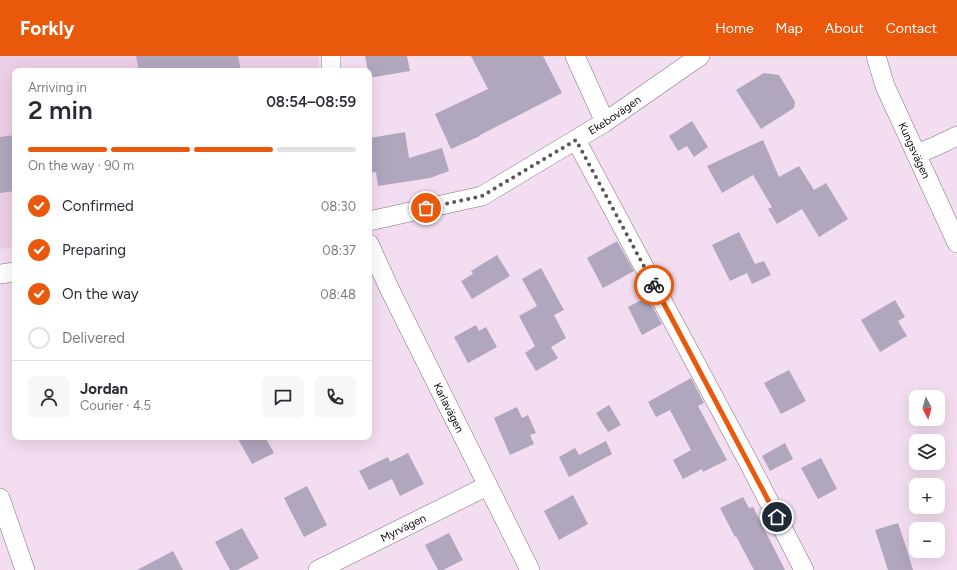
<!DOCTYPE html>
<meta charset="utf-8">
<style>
:root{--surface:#fff;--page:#f7f7f7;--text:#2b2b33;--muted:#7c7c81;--line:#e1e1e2;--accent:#ea580c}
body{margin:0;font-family:Figtree,sans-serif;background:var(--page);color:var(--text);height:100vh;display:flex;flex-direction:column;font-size:15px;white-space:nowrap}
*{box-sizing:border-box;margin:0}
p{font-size:13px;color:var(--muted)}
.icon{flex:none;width:22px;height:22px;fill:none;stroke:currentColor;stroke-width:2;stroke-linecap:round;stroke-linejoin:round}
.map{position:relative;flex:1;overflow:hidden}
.side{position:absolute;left:12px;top:12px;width:360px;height:372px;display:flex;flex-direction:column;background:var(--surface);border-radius:8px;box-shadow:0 4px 16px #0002}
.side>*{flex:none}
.needle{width:26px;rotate:174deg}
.fabs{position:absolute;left:909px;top:334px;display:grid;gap:8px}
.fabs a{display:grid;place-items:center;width:36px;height:36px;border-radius:8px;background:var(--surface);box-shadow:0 4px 16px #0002;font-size:20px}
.pin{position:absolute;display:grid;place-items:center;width:34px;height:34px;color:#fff;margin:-17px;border:2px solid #fff;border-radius:50%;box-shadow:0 1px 4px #0007}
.courier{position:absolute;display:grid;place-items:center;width:40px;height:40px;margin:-20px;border:3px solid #ea580c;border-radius:50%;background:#fff;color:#222;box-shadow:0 1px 5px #0007}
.summary em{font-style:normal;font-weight:600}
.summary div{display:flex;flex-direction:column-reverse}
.summary{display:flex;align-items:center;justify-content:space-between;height:68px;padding:0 16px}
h1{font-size:26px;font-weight:600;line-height:30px}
.bar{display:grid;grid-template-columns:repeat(4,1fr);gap:6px 4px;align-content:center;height:48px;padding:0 16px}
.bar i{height:5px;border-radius:3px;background:var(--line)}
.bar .current{background:var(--accent)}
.bar p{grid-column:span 4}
.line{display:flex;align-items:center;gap:10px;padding:0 16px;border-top:1px solid var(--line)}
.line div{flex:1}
.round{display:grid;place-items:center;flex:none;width:42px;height:42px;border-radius:8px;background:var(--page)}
ol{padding:0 16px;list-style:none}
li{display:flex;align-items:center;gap:12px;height:44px}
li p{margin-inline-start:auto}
li .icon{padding:4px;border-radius:50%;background:var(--accent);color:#fff;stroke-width:4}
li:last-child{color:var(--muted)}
li i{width:22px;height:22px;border:2px solid var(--line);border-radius:50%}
header{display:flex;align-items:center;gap:24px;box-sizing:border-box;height:56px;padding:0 20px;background:var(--accent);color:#fff}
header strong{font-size:19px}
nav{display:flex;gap:22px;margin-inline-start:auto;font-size:14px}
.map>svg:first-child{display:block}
.built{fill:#ebcfe7}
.building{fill:#b0a6be}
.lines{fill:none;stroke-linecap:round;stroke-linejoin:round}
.minor-casing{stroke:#837081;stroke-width:20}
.minor{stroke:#fff;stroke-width:19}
.done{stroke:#5f535e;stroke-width:4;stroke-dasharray:0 7.2}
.route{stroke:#ea580c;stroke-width:5}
.labels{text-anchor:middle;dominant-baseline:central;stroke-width:3;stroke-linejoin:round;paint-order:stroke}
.street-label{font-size:11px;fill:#100910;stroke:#feecfb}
</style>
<header>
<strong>Forkly</strong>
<nav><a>Home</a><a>Map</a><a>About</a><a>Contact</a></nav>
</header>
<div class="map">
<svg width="957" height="514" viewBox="0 0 957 514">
<rect width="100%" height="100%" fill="#f3ddf0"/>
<!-- built -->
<polygon class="built" points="0,0 318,0 319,15 15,15 15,191 0,193"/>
<!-- building -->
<g class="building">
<polygon points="136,0 238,0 241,15 139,15"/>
<polygon points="365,0 407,0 410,15 369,22 369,15 368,15"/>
<polygon points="471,0 543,0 562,37 480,79 480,80 451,93 435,58 488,33"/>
<polygon points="764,17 779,19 795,46 794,52 761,73 736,34"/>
<polygon points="692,65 708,91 694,101 687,90 678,95 669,80"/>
<polygon points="405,76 409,102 442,92 449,115 430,122 378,130 376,116 369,117 369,97 372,96 370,82"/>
<polygon points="15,79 15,135 0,137 0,81"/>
<polygon points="763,84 779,121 799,110 814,134 826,127 848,163 819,181 802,153 777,168 768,153 772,151 753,119 722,137 707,110"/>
<polygon points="739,176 755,208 764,205 771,219 752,228 747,217 730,225 712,189"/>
<polygon points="617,185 634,215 603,232 587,202"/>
<polygon points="497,199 510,220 472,243 461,225 473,218 471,215"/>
<polygon points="541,212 564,254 554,259 566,282 551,291 558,302 536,315 525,297 535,290 519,260 537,250 522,223"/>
<polygon points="647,241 662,268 642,279 628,251"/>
<polygon points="895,244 905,261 898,265 907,280 880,296 861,264"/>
<polygon points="476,269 479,275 486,271 497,291 468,307 454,281"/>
<polygon points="789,314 806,345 781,358 764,327"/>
<polygon points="691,322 704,347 698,350 727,404 703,416 702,413 683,423 673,404 691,394 670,354 656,361 648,346"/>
<polygon points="609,349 621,369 608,376 596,357"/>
<polygon points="517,351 522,362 528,359 536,377 530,379 534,388 510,399 494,362"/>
<polygon points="237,381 265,381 274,397 252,408"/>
<polygon points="606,385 612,398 569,421 559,401 575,392 579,399"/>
<polygon points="785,387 793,403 770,415 762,400"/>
<polygon points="408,397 424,428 400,440 392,423 369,434 359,415 388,401 390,406"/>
<polygon points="821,402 837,433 818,443 801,412"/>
<polygon points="307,430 327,469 304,481 284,442"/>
<polygon points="573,439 588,468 559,484 544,455"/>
<polygon points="743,441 749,452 753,451 785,514 754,514 736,480 735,481 720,452"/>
<polygon points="898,467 907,494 913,514 888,514 875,474"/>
<polygon points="242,472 259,502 237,514 230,514 215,486"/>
<polygon points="449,477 463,504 443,514 438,514 425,489"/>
<polygon points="173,495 183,514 137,514"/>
</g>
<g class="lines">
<!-- minor casing -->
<g class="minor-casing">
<g id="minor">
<polyline points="331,0 331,15"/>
<polyline points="575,0 605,66"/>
<path id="s1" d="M876,0L885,30L957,187"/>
<polyline points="576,84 750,409 804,514"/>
<polyline points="916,98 934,91 957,80"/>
<path id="s2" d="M369,165L482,140L605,66L700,0"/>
<path id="s3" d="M369,188L390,234L530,514"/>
<polyline points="0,218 15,216"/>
<polyline points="0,442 25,514"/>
<path id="s4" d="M318,514L487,430"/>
</g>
</g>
<!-- minor -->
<use href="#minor" class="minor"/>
</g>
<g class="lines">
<!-- done -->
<polyline class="done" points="426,152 482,140 576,84 654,229"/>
<!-- route -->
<polyline class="route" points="654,229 777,461"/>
</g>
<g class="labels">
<!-- street labels -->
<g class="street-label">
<text stroke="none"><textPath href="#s2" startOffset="271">Ekebovägen</textPath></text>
<text stroke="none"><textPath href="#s1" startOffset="102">Kungsvägen</textPath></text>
<text stroke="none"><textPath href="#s3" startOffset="182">Karlavägen</textPath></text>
<text stroke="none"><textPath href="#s4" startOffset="95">Myrvägen</textPath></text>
</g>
</g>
</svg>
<div class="fabs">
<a><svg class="needle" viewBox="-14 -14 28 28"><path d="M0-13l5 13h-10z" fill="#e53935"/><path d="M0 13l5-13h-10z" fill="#7c7c81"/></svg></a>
<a><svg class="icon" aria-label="layers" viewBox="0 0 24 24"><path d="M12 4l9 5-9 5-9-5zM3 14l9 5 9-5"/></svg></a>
<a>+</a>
<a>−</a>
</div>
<div class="pin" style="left:426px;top:152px;background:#ea580c"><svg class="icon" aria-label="bag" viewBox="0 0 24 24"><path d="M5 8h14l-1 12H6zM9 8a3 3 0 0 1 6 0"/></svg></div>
<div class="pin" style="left:777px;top:461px;background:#1f2937"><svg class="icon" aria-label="home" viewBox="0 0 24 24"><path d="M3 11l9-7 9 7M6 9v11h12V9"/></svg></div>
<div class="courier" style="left:654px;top:229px"><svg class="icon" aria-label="bike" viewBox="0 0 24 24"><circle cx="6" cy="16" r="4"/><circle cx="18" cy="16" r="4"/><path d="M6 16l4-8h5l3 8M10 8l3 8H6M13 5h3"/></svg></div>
<section class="side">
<div class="summary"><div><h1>2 min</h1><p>Arriving in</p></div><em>08:54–08:59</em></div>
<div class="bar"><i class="current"></i><i class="current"></i><i class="current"></i><i></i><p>On the way · 90 m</p></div>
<ol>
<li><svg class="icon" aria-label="check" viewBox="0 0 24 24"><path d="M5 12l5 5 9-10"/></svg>Confirmed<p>08:30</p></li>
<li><svg class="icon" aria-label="check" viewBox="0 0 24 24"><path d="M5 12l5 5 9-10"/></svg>Preparing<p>08:37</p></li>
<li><svg class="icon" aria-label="check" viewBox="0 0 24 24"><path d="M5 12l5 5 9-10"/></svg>On the way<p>08:48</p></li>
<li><i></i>Delivered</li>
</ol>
<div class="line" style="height:72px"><a class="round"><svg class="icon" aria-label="person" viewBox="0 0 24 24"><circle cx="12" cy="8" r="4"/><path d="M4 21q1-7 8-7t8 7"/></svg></a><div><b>Jordan</b><p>Courier · 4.5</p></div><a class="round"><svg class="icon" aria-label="chat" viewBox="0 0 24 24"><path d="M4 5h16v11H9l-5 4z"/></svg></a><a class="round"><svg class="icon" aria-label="phone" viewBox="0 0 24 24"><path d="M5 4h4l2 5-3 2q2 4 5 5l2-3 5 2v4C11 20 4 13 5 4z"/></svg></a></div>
</section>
</div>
